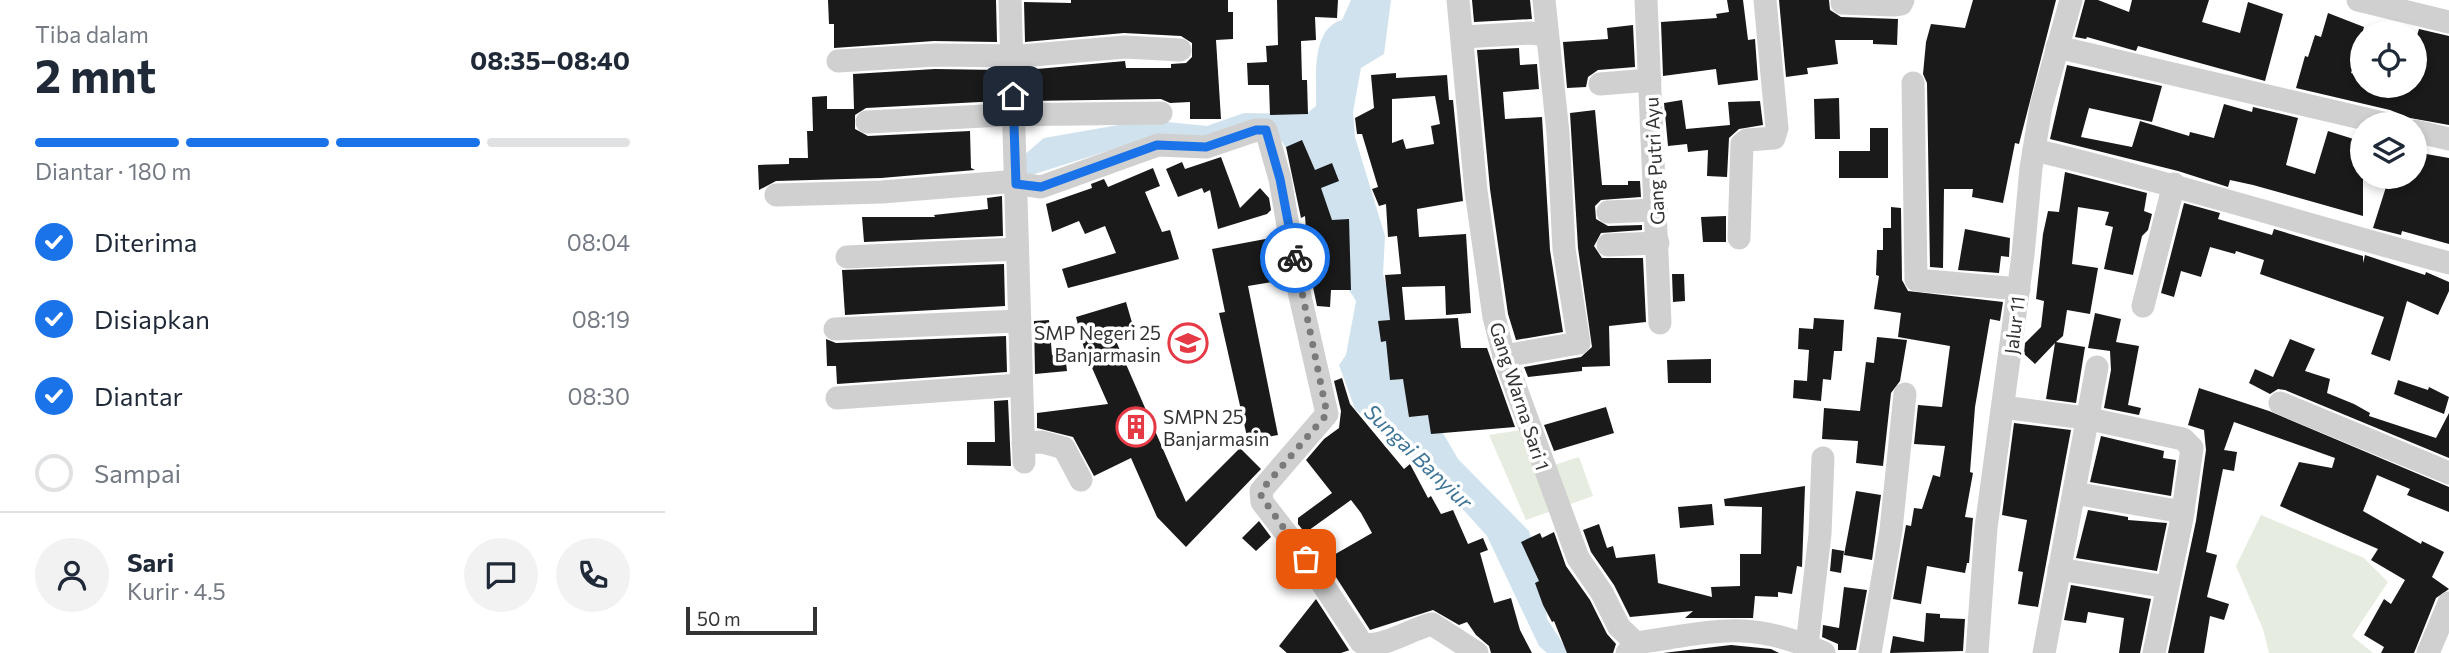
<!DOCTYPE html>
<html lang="id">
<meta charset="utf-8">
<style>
:root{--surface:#fff;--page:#f2f2f3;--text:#1f2937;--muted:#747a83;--line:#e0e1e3;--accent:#1a73e8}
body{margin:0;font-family:Commissioner,sans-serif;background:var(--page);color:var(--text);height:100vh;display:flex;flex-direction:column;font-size:26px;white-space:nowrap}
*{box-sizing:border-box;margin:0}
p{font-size:23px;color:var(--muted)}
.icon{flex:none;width:38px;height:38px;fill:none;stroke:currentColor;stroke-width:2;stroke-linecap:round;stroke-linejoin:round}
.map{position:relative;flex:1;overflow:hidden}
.drawer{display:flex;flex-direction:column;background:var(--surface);width:665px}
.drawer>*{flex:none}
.buttons{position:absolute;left:1685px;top:21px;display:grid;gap:14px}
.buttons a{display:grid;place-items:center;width:77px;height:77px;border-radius:50%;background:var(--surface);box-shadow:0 4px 10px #0003;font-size:35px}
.scale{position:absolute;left:21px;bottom:18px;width:131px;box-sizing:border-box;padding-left:7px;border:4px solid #333;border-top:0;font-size:19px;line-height:24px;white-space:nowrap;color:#333;-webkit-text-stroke:5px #fff;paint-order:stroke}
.pin{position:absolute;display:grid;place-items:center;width:60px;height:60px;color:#fff;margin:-30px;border-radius:14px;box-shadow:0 4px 10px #0006}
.courier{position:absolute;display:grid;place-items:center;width:70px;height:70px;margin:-35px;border:5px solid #1a73e8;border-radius:50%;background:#fff;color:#222;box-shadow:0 2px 9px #0007}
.summary em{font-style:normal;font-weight:700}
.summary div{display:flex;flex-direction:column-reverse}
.summary{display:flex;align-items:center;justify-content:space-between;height:119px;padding:0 35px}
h1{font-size:46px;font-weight:700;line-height:52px}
.bar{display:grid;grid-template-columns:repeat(4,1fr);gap:10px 7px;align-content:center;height:84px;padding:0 35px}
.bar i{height:9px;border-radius:5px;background:var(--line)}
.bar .on{background:var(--accent)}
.bar p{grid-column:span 4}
.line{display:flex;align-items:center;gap:18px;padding:0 35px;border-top:2px solid var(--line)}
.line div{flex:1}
.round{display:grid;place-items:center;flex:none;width:74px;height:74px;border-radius:37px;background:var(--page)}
ol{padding:0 35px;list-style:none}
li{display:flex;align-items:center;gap:21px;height:77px}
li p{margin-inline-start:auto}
li .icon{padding:7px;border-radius:50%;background:var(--accent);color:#fff;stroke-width:4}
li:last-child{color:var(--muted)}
li i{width:38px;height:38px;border:4px solid var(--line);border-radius:50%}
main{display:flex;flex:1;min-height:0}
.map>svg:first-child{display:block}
.green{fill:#e6ecdf}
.water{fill:#cfe2ee}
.building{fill:#1a1a1a;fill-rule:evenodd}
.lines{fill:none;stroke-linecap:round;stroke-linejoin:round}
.minor{stroke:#d0d0d0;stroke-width:23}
.done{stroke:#7a7a7a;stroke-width:7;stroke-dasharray:0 12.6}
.route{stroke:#1a73e8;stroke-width:9}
.labels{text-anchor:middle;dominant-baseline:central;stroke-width:7;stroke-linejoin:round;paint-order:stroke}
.street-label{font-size:19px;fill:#333;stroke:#fff}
.poi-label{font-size:19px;fill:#333;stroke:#fff;text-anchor:end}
.water-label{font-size:21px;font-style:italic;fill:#3f7597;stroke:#fff}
</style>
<main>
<section class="drawer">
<div class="summary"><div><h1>2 mnt</h1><p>Tiba dalam</p></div><em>08:35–08:40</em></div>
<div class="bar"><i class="on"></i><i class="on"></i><i class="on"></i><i></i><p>Diantar · 180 m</p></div>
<ol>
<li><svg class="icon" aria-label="check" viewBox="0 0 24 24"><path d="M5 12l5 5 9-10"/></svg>Diterima<p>08:04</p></li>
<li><svg class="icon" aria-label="check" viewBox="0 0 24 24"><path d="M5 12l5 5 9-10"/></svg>Disiapkan<p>08:19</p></li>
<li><svg class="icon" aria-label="check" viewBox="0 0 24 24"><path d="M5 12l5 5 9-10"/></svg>Diantar<p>08:30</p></li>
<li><i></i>Sampai</li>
</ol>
<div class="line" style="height:126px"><a class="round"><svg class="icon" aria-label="person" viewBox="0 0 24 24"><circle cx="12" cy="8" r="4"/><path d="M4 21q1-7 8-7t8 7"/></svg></a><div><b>Sari</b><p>Kurir · 4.5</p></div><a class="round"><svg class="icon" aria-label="chat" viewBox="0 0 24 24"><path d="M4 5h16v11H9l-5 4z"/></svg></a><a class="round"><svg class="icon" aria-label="phone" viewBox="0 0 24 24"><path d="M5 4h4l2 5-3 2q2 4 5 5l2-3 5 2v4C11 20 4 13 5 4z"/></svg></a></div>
</section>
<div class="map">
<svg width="1784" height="653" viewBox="0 0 1784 653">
<rect width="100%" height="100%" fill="#fff"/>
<!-- green -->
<g class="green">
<polygon points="856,430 871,471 914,457 928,496 861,520 824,435"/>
<polygon points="1596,515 1699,558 1723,582 1687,636 1708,653 1604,653 1598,629 1571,566"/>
</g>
<!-- water -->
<path class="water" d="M686,0H726L719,54L696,68L688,112L690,137L720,236L718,274L730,321L768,416L793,459L864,531L877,577L882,619L904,653H882L874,646L822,536L776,485L690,409L674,365L681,355L691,301C683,286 668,276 662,262C644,218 640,164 606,128L534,142L487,137L360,177L359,155L379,138L482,120L542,126L579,113L641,114L651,106C652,79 645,29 677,20Z"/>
<!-- building -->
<g class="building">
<polygon points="163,0 331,0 332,42 269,41 169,48 169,24 164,24"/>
<polygon points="406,0 563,0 563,12 568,12 568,39 551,40 556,119 525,119 525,102 505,103 496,99 362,101 361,70 460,61 461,68 506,68 506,64 521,63 527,57 527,43 516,36 459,33 360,42 359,2 406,3"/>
<polygon points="612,0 673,0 672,18 650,17 651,40 636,41 637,80 642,80 643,114 605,115 604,85 583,85 582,63 602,62 601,46 613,45"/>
<polygon points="807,0 865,0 867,19 809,22"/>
<polygon points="1062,0 1078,0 1083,40 1090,39 1093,80 1053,85 1051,69 998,76 996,22 1052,18 1051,14 1064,12"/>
<polygon points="1114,0 1164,0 1165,10 1176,17 1233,19 1232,45 1208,44 1208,40 1170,40 1173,64 1142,68 1143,74 1121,77"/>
<polygon points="1308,0 1391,0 1354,144 1350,143 1338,203 1307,197 1308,189 1279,189 1278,268 1265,267 1262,83 1258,74 1261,42 1266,24 1300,28"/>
<polygon points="1420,0 1433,0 1464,12 1467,0 1544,0 1537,22 1575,33 1583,2 1618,14 1600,81 1473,46 1471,51 1422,37 1421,39 1410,37"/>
<polygon points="1663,13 1699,27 1686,73 1698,77 1698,86 1750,86 1750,42 1754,29 1784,36 1784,125 1745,118 1725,110 1631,88 1640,56 1643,57 1650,35 1656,37"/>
<polygon points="968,25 970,67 933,70 923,77 921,87 902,88 898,42 943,39 942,28"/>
<polygon points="854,48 855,65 872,64 874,89 838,92 840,119 877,117 885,250 898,332 851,340 843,314 825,189 812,50"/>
<polygon points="1402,65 1497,86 1487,122 1424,108 1416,137 1467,147 1475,121 1524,136 1525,132 1549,138 1559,104 1587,112 1588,107 1633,118 1621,165 1650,174 1663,131 1698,142 1698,216 1588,185 1565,180 1563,187 1513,171 1385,139"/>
<polygon points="270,69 333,70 334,101 201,108 190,115 190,129 203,136 305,131 306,168 310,170 216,178 111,181 94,190 93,165 124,164 124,158 143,158 142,131 148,131 147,97 162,96 162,109 189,109 188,74"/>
<path d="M731,73V78L782,75L784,100H788L798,201L752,209L754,237L801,234L806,313L781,315L780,286L737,287L740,320L793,318L796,348H822L850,427L766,434L763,415L744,417L738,379L725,380L721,341L716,342L713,321L725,320L720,275L736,274L732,236L723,237L721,204L714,206L707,189L713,187L697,134H692L690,118L709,108L706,75ZM770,96L775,124L766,126L769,144L741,149L738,139L727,143V99Z"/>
<polygon points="1174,98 1175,139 1150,139 1149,99"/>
<polygon points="1017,100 1021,129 1065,125 1063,102 1095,101 1098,125 1074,129 1064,138 1062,177 1042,176 1043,150 1023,152 1022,144 1003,146 999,103"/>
<polygon points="930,110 937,185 963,185 963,181 975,181 976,197 936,200 930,206 931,219 943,226 977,225 977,230 936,233 929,246 937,258 978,258 981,322 944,326 945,366 917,367 917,371 863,377 859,367 916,357 927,347 913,248 905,113"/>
<polygon points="1205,128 1223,128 1223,178 1174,178 1174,151 1205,151"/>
<polygon points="637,140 650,170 667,163 674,181 656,188 667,220 684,219 686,290 666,290 665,307 652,306 644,268 645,244 642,244 640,216 636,218 621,147"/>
<polygon points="1750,152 1784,158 1784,244 1737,231 1736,235 1708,228 1721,187 1726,189 1730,177 1750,177"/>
<polygon points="556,157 575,208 595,188 604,198 606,210 602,214 553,229 545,190 539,193 537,188 513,197 501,169 517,162 520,169"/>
<polygon points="488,168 495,186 480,192 497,232 505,230 514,259 403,288 397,269 451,253 440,226 420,234 414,221 387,232 381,204 427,188 426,184 439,179 443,187"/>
<polygon points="1400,172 1482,193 1479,211 1487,214 1483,230 1477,236 1468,275 1439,269 1448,227 1440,225 1444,212 1413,207 1407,264 1433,268 1425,314 1402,310 1398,336 1391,342 1420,347 1411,403 1381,399 1390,343 1370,364 1359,354 1360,343 1376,327 1379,301 1371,299 1378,234 1383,211 1394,212"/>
<polygon points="337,196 338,236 199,242 197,217 270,217 269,215 323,209 322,198"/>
<polygon points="1519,203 1555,213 1553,219 1607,235 1609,229 1698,256 1698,263 1700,255 1760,275 1761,272 1784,282 1784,291 1773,315 1742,301 1725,361 1706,354 1719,317 1595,274 1599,260 1571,251 1570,254 1545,247 1536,277 1516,271 1509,297 1496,293"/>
<polygon points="1226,207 1236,208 1237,280 1243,291 1338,302 1335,321 1325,319 1310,407 1305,472 1308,473 1300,517 1308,518 1304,563 1302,563 1300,573 1262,566 1256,604 1228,599 1241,525 1246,526 1249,508 1257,509 1268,475 1275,477 1280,446 1249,444 1253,405 1277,407 1285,346 1233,337 1236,313 1209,309 1214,276 1211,275 1212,250 1218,250 1218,228 1226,228"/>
<polygon points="1061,216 1061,242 1038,242 1036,217"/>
<polygon points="1300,229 1345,238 1344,257 1336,256 1334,273 1293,270"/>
<polygon points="611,237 618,280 583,286 613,435 583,441 554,313 560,312 547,249"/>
<polygon points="339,264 340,306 180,315 177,270"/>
<polygon points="1007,274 1019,274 1020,301 1008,302"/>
<polygon points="461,302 468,326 447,332 521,502 575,448 596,469 521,547 492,517 466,458 429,476 408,437 372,428 372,413 443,404 420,352 411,317"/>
<polygon points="1430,313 1456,319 1451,342 1474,346 1463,405 1476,408 1474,415 1439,408 1446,370 1445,351 1423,348"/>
<polygon points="1149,318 1179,320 1177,351 1169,351 1166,380 1158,379 1156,401 1128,398 1129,380 1142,381 1144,350 1133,349 1134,328 1148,329"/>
<polygon points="384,320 387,355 400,354 402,371 370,374 369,321"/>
<polygon points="341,336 342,372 172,384 171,366 162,366 161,339 171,343"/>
<polygon points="1212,337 1242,340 1235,381 1226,393 1218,466 1191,463 1193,441 1157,439 1159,408 1195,411 1201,362 1209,363"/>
<polygon points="1625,339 1650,349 1640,371 1665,379 1662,393 1689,404 1705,413 1704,416 1771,438 1784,413 1784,458 1620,390 1613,389 1605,394 1584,383 1590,369 1608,377"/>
<polygon points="1046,359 1046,383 1003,383 1002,360"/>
<polygon points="677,378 685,404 739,469 745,464 763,498 766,496 776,514 788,510 803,544 818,538 823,550 815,553 829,603 846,598 855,630 867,653 826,653 824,646 811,635 802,622 794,625 768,610 705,630 660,560 707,533 696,513 686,500 640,533 633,524 633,518 667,493 641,460 659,439 674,428 676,411 669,381"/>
<polygon points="1733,380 1763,390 1764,387 1784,397 1779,414 1729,394"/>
<polygon points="1534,388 1604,411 1784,487 1784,512 1742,495 1745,489 1712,475 1698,511 1756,544 1757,541 1779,552 1767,577 1784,589 1771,598 1749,653 1716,653 1719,647 1699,635 1719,599 1726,604 1740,580 1706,560 1713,549 1615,506 1634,462 1667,468 1670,458 1569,422 1559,450 1572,452 1569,471 1558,469 1541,552 1552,555 1542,597 1564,604 1559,620 1545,616 1539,653 1503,653 1531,521 1541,450 1539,430 1523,425"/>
<polygon points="343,400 346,466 302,465 302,442 330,442 329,401"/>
<polygon points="941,407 949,433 889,451 879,425"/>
<polygon points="1349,423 1406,430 1373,607 1353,604 1358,572 1353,571 1362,520 1337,515"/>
<polygon points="1436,436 1499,451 1498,458 1511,460 1506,496 1425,482"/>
<polygon points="1140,486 1137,567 1132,566 1127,594 1113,592 1113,597 1090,596 1088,618 1020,618 1028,611 965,617 949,585 926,552 918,530 934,524 942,548 948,546 951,558 990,554 993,583 1047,597 1046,587 1075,586 1075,554 1096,554 1097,507 1060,506 1059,499"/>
<polygon points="1191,491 1216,495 1207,560 1179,555"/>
<polygon points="1047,504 1049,525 1015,528 1013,507"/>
<polygon points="1423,510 1463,517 1463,520 1502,523 1492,571 1411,558"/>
<polygon points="594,521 606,537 591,551 577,538"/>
<polygon points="889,532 901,566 925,600 942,634 951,644 948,653 902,653 889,621 887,622 878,605 870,583 874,581 856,542 875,533 877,538"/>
<polygon points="1167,549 1179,551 1176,573 1165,571"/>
<polygon points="1406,585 1486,599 1475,653 1454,653 1459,618 1423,612 1421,623 1399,620"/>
<polygon points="1179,587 1202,590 1191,650 1173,650 1173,644 1157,637 1158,625 1174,628"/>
<polygon points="651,599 684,650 685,650 676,653 622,653 614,646"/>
<polygon points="1261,613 1275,614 1275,618 1300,619 1298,651 1225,653 1228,636 1259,642"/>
<polygon points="1066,645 1106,649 1114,653 998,653"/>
</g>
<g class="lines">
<!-- minor -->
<g class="minor">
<polyline points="345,0 359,462"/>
<polyline points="793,0 811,191 829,317 839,356 913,558 937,593 954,627 971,643"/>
<polyline points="981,0 995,323"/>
<polyline points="1693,0 1784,22"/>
<polyline points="1177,3 1228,5 1236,4 1238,0"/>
<polyline points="798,37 865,33 882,35"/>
<polyline points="1392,47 1722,124"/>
<polyline points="173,61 270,55 356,56 460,47 515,50"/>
<polyline points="1248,83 1251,280 1354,289"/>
<polyline points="935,84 985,80"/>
<polyline points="202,122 339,115 496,113"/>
<polyline points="1750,131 1784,139"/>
<path d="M1369,150C1509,183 1645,226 1784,263"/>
<path d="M111,195L217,192L341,182L376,187L493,145L541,147L591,130H601L615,179L635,296L662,414L600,486L596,491L597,502L641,559L696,642C712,652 745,629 767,624L812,653"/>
<polyline points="943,212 991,210"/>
<polyline points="1074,238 1077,144 1082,140 1109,138 1112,128 1100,0"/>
<polyline points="943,245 993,243"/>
<polyline points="182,257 352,249"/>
<polyline points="1478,306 1509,184"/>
<polyline points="170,329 354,321"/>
<polyline points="839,356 914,343 899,249 893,133 879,0"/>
<polyline points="172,398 355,385"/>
<polyline points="1615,403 1784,473"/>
<polyline points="1338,407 1420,418 1518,439 1527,448 1517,518 1489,653"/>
<polyline points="358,443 377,442 399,448 416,480"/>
<polyline points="1409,493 1518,512"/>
<polyline points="1394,569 1502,587"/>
<polyline points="1142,645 1155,534 1158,458"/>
<path d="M962,653L971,643C1048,632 1084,618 1159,653"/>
<polyline points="1205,653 1226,530 1240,394"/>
<polyline points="1312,653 1321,528 1358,255 1366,168 1376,107 1406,0"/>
<polyline points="1379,653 1432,367"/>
<polyline points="1763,653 1784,603"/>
</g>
</g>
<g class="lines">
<!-- done -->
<polyline class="done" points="630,258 662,414 600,486 596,496 641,559"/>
<!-- route -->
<polyline class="route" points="348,96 351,184 376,187 492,145 541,147 591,130 601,130 615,179 630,258"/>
</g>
<!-- icons -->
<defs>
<g id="school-ring" transform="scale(2.0125)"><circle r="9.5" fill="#fff" stroke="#e63946" stroke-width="1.5"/><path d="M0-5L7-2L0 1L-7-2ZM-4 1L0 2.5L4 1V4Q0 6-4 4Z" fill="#e63946"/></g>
<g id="building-ring" transform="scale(2.0125)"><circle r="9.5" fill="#fff" stroke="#e63946" stroke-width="1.5"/><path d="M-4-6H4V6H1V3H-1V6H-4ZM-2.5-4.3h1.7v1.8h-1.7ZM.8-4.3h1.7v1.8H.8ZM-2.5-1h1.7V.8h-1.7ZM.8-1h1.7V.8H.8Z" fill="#e63946"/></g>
</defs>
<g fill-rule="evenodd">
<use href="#school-ring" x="523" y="343"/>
<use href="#building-ring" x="471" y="427"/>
</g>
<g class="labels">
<!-- street labels -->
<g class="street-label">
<text transform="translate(989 161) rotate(-93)">Gang Putri Ayu</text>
<text transform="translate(1349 325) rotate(-83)">Jalur 11</text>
<text transform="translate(855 396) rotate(72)">Gang Warna Sari 1</text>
</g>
<!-- poi labels -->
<g class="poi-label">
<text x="496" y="332">SMP Negeri 25<tspan x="496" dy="22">Banjarmasin</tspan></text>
<text x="498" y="416" text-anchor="start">SMPN 25<tspan x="498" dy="22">Banjarmasin</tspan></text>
</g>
<!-- water labels -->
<g class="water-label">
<text transform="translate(754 456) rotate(44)">Sungai Banyiur</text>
</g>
</g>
</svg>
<div class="buttons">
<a><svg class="icon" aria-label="locate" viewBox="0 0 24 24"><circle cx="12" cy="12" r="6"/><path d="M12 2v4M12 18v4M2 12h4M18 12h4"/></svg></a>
<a><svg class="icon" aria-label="layers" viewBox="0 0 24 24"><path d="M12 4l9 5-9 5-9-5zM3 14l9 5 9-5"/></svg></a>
</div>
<div class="scale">50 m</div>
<div class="pin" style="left:641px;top:559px;background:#ea580c"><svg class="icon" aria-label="bag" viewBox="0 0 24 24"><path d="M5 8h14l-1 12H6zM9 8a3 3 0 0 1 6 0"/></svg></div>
<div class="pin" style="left:348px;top:96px;background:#1f2937"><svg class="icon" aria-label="home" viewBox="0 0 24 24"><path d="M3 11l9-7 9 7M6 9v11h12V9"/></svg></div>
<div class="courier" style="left:630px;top:258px"><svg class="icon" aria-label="bike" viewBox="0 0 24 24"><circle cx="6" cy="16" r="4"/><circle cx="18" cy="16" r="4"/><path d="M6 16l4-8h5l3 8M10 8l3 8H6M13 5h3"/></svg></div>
</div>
</main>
